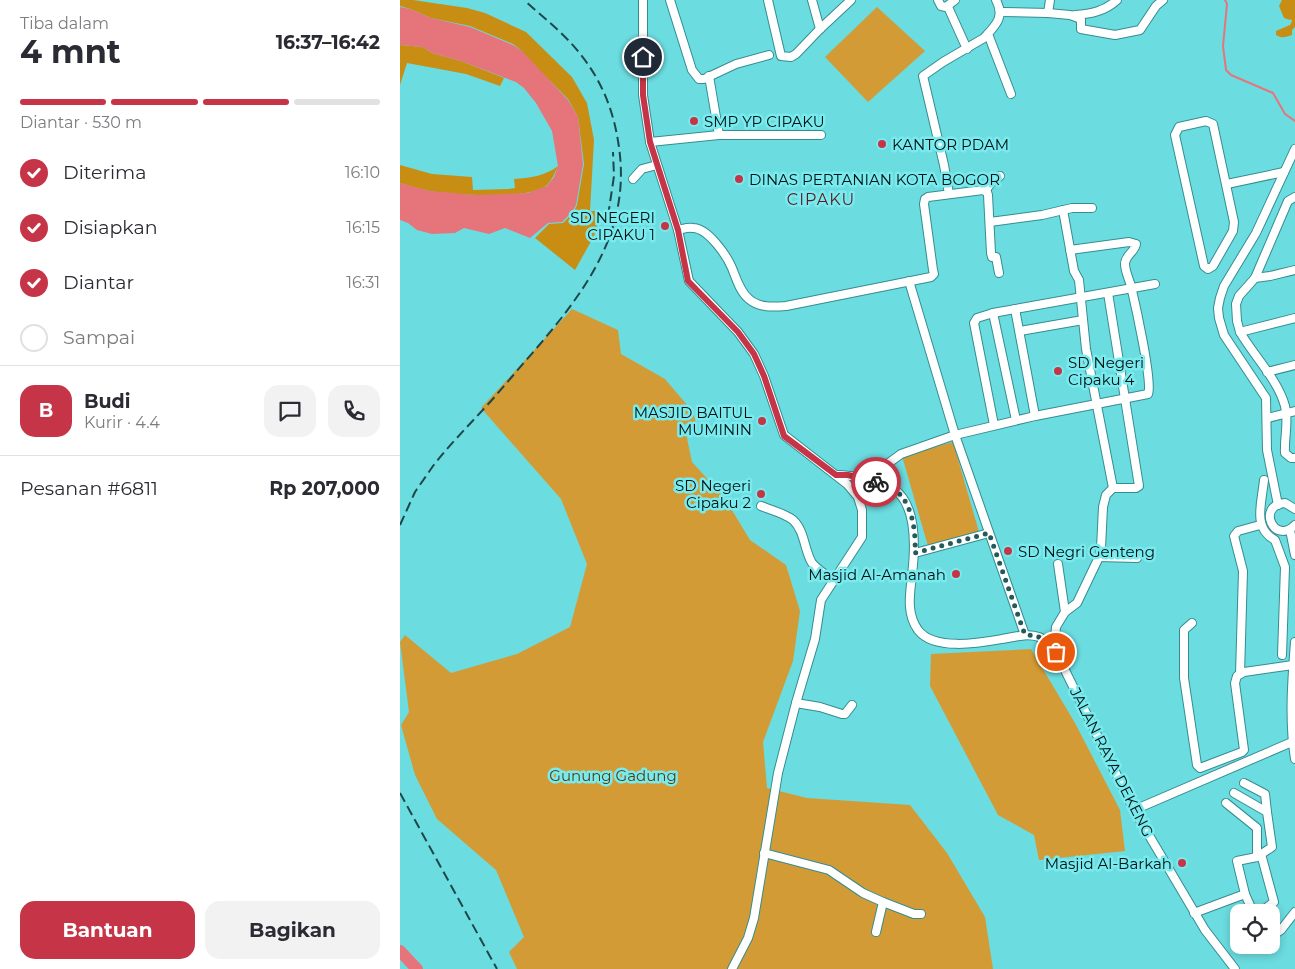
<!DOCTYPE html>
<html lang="id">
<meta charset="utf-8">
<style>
:root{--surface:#fff;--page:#f2f2f3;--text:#2b2b33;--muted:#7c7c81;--line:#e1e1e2;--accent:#c53547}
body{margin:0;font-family:Montserrat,sans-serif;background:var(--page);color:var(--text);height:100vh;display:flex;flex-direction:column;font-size:19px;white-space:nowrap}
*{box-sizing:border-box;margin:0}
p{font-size:16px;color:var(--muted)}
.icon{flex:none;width:28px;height:28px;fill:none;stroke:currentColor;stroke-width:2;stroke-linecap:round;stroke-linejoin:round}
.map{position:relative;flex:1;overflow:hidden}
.panel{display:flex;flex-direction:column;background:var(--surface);width:400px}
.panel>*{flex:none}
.fabs{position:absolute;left:830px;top:904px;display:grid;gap:10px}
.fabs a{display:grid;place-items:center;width:50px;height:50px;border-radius:10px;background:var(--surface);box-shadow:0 2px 8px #0003;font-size:25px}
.pin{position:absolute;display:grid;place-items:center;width:42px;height:42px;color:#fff;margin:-21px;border:2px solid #fff;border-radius:50%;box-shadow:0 1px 5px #0007}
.courier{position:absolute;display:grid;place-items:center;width:50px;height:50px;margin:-25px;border:4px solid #c53547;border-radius:50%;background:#fff;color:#222;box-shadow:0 1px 6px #0007}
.overview em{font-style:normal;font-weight:700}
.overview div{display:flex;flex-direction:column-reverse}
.overview{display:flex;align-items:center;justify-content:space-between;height:85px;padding:0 20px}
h1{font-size:32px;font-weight:700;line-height:38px}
.bar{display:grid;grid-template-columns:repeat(4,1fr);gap:8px 5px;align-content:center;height:60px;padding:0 20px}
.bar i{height:6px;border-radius:4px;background:var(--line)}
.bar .selected{background:var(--accent)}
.bar p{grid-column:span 4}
.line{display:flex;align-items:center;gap:12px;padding:0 20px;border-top:1px solid var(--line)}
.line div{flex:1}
.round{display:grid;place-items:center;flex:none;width:52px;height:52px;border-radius:15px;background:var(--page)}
ol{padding:0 20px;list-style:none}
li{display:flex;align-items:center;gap:15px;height:55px}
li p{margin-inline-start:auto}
li .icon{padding:5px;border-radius:50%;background:var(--accent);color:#fff;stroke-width:4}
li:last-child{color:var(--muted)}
li i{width:28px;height:28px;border:2px solid var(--line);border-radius:50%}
.button{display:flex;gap:10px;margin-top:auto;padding:10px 20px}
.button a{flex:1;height:58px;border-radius:15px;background:var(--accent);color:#fff;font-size:20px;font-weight:700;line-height:58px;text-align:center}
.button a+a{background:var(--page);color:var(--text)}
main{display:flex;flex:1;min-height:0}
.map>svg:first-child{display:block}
.green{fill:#d39b35}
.forest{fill:#c88e14}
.water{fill:#e5757b}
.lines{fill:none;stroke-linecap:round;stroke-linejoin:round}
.stream{stroke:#e5757b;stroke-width:2}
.river{stroke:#e5757b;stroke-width:12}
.minor-casing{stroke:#358d90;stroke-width:10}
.minor{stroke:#fff;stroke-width:8}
.rail{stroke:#1d484a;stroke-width:2;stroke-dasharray:10 5;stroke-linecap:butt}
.done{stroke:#25595b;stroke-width:5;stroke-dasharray:0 9}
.route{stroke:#c53547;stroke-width:6}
.poi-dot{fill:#c53547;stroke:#79eaee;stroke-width:2}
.labels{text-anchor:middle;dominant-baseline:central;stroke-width:5;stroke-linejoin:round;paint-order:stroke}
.poi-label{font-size:15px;fill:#001213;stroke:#79eaee;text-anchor:start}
.street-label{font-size:15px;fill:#001213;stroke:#79eaee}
.park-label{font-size:15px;fill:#553d11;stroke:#79eaee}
.neighbourhood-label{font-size:16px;letter-spacing:1px;fill:#5e1921;stroke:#79eaee}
</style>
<main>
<section class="panel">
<div class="overview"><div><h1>4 mnt</h1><p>Tiba dalam</p></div><em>16:37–16:42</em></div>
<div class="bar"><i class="selected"></i><i class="selected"></i><i class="selected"></i><i></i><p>Diantar · 530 m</p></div>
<ol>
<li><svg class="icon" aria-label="check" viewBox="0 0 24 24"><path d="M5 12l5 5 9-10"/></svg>Diterima<p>16:10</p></li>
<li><svg class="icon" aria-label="check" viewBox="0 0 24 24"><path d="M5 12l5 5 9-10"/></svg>Disiapkan<p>16:15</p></li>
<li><svg class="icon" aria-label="check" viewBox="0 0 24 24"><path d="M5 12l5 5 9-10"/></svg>Diantar<p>16:31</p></li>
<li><i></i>Sampai</li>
</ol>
<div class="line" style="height:90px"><b class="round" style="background:var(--accent);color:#fff">B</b><div><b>Budi</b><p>Kurir · 4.4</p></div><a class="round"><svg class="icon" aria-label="chat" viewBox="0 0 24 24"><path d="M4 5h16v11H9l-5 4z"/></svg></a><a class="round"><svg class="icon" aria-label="phone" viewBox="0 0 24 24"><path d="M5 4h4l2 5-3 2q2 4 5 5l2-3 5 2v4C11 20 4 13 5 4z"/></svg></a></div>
<div class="line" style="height:65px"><div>Pesanan #6811</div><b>Rp 207,000</b></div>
<div class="button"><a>Bantuan</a><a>Bagikan</a></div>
</section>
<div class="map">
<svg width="895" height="969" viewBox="0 0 895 969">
<rect width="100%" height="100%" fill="#6bdce0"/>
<!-- green -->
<g class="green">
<polygon points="477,7 525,51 468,102 425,57"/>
<polygon points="172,309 218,330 221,354 265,379 293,412 296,423 284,424 292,462 324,497 350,540 386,565 400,611 393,661 363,742 367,788 407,798 510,805 547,853 585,917 593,969 117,969 109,952 124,937 96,870 37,819 15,775 1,725 9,712 0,642 5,635 51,673 117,654 170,627 187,564 161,499 81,408"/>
<polygon points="553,442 579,532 528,546 502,456"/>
<polygon points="631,649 675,723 720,810 725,851 639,860 634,835 598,815 530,686 531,654"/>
</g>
<!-- forest -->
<g class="forest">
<polygon points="0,0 13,0 67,8 85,13 126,32 172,77 187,103 194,140 190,211 200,211 194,236 175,270 135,238 149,224 163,223 173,213 177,205 184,164 178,117 168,99 130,61 122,51 113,44 70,26 31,18 10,9 0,6"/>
<path d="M882,0H895V27L892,30V35C886,37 882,39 876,35V31L890,25L892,21L891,19L890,20L884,18L879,6Z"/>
<polygon points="0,45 23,47 32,53 61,61 104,78 100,86 66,74 7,63 0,85"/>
<path d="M0,165L32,174L72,177L73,190L108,189L115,188L114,179C130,178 145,176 158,166C155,172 152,181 146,186C127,200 54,195 30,191C20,189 10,186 0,183Z"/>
</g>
<!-- water -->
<polygon class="water" points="0,7 10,9 31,18 70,27 113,45 122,51 168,100 178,117 183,164 176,205 172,212 162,222 148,223 130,238 105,228 89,234 64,228 55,233 32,234 17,230 8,223 0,220 0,183 30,191 76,195 128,193 147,186 154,177 158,166 152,131 136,103 124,88 116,82 61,61 32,53 23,47 0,45"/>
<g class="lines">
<!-- stream -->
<polyline class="stream" points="825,0 827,4 823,46 826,70 831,75 873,93 885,114 895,121"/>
<!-- river -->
<polyline class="river" points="0,951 17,969"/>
<!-- minor casing -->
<g class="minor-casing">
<g id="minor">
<polyline points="243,0 243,95 250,142 278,230 289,281 338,332 354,354 364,376 384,435 447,484 458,497 462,510 462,537 421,600 415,639 396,703 378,773 354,918 348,938 332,969"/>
<polyline points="270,0 292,70 299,79 304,79 336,64 369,55"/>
<polyline points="368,0 381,56 391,57 396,54 420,29 451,0"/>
<polyline points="412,0 420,29"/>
<polyline points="538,0 541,6 546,7 555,0"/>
<polyline points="548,7 567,49"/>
<polyline points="601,12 648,13 650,0"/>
<polyline points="648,13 670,15 681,19 681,29 715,35 740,30 756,6 763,0"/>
<path d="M675,15C691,14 705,11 717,0"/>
<polyline points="588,34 611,94"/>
<polyline points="309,76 319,135"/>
<polygon points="806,121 813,124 834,222 833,231 813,266 808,269 804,266 775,135 779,127"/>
<polyline points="250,142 319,135 421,135"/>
<polyline points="233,179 242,169 257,165"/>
<polyline points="827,184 884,172"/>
<polyline points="585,191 591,183 600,176"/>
<path d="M549,194L544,165L523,76L543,62L584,38C596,25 605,17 596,0"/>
<polyline points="895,197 888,201 855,278 839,296 836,304 837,321 840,332 895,318"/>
<polyline points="590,222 642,215 672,208 692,208"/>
<path d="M278,230C283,229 288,227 293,228C308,228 327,256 332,268C336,278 340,292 349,299C359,308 373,307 386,306L531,277L534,274L533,270L524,204L525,199L528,197L583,190L587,192L588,195L591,253L592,257H596L599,273"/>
<polyline points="855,278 870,276 895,270"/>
<polyline points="509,281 555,435 625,635"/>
<polyline points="708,293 739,486 736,488 713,488"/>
<polyline points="615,309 635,416"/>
<polyline points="593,313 616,420"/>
<polyline points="620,331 683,320"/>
<path d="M840,332C854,356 878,380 885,406C889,422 884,437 885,453L891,458H895"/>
<polyline points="867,372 895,365"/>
<polyline points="868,418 895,411"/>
<polyline points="594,425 574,323 577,318 593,313 755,284"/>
<path d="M436,475C451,475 482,480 494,489C518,506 515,550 512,575C510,594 506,613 518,630C534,651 579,643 602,639C614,637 627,633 639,637C647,640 651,646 656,652L734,810L805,930L835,969"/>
<path d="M864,480C862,502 852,528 875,540L885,567L882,655"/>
<path d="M477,483L490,462L501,454L555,435L635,416L748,394C753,383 735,303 731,286C729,279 725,271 725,264C725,255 735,252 736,244L729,242L670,250"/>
<polyline points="878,505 867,450 866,398 824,335 819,318 818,308 820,298 824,286 856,233 895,149"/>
<path d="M361,506C371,510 384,513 393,520C405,531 404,550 412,563C418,570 426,575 434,580"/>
<path d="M895,509L885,503C856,505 874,546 895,525"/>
<polyline points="890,530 895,555"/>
<polyline points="515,553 589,533"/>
<polyline points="699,557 737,558"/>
<polyline points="658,564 665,612"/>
<polyline points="792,623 784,630 784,678 797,765 800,768 842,752 844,750 835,683 837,676 844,672 893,665"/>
<path d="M895,642C892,681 889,721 895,759"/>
<polyline points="656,652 655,638 656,627 665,612 677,603 699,557 701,548 703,507 706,495 713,488 686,349 679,280 674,271 663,210"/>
<polyline points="840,674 843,571 834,536 838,531 860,525"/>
<polyline points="396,703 420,707 442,714 445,714 452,705"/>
<polyline points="844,783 865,794 867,812"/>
<polyline points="834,793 867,812 872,847 857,857"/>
<polyline points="734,810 892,742"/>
<polyline points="364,853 429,870 463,893 483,902 476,932"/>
<polyline points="861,854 874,902 861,912"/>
<polyline points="845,894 853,912"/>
<polyline points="483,902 514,914 521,914"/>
<polyline points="794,913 845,894 837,861 857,857 857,828 826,803"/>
<polyline points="871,937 881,930 895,912"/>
</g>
</g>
<!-- minor -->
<use href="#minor" class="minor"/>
<!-- rail -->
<g class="rail">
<polyline points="208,216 214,176 213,152"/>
<path d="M0,525L15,492L33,466C51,443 71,423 91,401C106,384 120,367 135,350C188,288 233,227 218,141C213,109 201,80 181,55C165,34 144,18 124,0"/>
<polyline points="0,793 97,969"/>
</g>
</g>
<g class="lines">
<!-- done -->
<path class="done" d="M476,482C482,484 490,486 495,490C513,503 516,533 515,553L589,533L625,635C640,635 647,640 656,652"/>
<!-- route -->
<polyline class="route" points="243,57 243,95 250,142 278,230 288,281 338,332 354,354 364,376 384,436 436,475 448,475 476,482"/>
</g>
<!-- markers -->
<g class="poi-dot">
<circle cx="294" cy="121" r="5"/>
<circle cx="482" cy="144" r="5"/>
<circle cx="339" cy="179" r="5"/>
<circle cx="265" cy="226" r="5"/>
<circle cx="658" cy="371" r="5"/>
<circle cx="362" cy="421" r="5"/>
<circle cx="361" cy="494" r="5"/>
<circle cx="608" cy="551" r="5"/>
<circle cx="556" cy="574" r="5"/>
<circle cx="782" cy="863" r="5"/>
</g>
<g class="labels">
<!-- poi labels -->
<g class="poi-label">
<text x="304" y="121">SMP YP CIPAKU</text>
<text x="492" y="144">KANTOR PDAM</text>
<text x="349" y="179">DINAS PERTANIAN KOTA BOGOR</text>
<text x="255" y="217" text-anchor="end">SD NEGERI<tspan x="255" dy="17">CIPAKU 1</tspan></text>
<text x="668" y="362">SD Negeri<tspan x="668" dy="17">Cipaku 4</tspan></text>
<text x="352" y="412" text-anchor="end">MASJID BAITUL<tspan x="352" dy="17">MUMININ</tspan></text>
<text x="351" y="485" text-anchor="end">SD Negeri<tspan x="351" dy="17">Cipaku 2</tspan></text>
<text x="618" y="551">SD Negri Genteng</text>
<text x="546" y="574" text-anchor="end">Masjid Al-Amanah</text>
<text x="772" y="863" text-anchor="end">Masjid Al-Barkah</text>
</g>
<!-- street labels -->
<g class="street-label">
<text transform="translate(712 762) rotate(63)">JALAN RAYA DEKENG</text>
</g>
<!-- park labels -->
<g class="park-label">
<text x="213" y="775">Gunung Gadung</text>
</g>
<!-- neighbourhood labels -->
<g class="neighbourhood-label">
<text x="421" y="199">CIPAKU</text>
</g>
</g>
</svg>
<div class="fabs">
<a><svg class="icon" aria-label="locate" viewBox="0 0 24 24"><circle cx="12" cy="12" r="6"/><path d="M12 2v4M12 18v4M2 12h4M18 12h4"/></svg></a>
</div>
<div class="pin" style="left:656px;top:652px;background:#ea580c"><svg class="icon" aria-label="bag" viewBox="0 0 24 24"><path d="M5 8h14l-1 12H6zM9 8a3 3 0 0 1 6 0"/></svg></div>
<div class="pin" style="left:243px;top:57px;background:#1f2937"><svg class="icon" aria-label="home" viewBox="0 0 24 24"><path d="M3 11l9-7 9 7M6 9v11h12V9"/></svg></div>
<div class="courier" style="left:476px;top:482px"><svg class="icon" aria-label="bike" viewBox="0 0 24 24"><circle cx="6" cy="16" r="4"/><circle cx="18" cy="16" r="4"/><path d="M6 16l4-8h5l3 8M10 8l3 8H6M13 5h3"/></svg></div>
</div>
</main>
